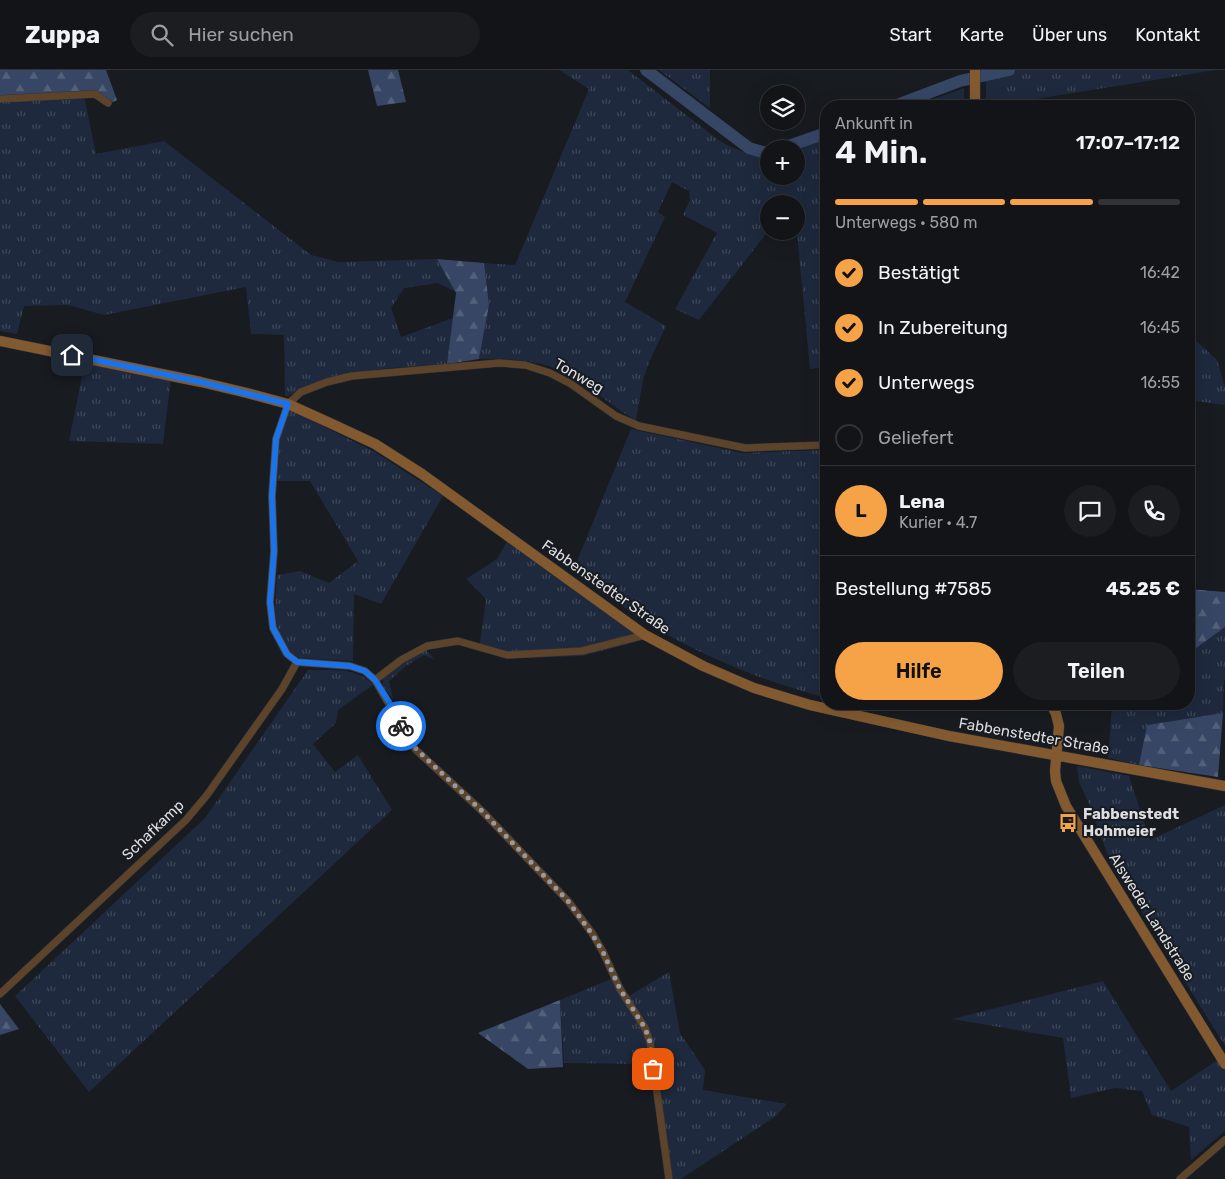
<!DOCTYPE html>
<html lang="de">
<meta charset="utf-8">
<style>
:root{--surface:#121418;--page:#1b1d21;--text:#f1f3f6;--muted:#9c9ea2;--line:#313337;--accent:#f6a247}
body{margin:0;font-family:Rubik,sans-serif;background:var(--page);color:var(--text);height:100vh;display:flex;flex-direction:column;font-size:19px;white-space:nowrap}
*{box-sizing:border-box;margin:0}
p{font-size:16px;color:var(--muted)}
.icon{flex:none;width:28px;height:28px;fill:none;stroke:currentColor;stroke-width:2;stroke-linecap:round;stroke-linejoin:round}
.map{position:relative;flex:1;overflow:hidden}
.details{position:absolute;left:820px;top:30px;width:375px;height:610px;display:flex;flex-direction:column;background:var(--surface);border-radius:20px;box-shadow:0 5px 20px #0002,0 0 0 1px var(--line)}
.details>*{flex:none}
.fabs{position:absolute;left:760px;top:15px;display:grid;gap:10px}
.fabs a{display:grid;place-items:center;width:45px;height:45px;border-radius:50%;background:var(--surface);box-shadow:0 5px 20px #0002,0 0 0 1px var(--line);font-size:25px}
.pin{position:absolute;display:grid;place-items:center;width:42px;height:42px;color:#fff;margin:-21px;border-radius:10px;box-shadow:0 2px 8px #0006}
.courier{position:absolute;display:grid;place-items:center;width:50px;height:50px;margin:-25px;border:4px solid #1a73e8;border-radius:50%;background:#fff;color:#222;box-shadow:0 1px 6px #0007}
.head em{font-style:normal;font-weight:600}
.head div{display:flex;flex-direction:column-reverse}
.head{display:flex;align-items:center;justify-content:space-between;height:85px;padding:0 15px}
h1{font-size:32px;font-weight:600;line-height:38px}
.bar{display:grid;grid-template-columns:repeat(4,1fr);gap:8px 5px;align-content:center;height:60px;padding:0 15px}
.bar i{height:6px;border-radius:4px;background:var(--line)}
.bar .active{background:var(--accent)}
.bar p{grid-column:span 4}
.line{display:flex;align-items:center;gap:12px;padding:0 15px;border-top:1px solid var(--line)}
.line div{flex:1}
.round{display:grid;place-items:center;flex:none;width:52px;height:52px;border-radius:26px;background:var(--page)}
ol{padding:0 15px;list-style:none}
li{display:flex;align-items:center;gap:15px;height:55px}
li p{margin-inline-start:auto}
li .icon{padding:5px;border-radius:50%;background:var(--accent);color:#111;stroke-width:4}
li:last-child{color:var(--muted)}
li i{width:28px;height:28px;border:2px solid var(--line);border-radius:50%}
.button{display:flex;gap:10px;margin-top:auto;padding:10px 15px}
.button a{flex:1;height:58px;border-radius:30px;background:var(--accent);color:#111;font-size:20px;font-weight:600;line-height:58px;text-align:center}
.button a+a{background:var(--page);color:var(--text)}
header{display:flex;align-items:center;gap:30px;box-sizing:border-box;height:70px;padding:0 25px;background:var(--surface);border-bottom:1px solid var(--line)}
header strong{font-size:24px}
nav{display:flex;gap:28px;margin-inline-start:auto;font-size:18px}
.search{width:350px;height:45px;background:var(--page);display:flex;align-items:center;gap:12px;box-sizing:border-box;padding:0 18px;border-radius:28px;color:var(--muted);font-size:19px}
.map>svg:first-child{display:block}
.grass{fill:url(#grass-tufts)}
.forest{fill:url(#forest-firs)}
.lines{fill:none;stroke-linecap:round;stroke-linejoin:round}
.river{stroke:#364665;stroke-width:12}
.street-casing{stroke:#33363b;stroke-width:8}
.secondary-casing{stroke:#33363b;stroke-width:11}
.street{stroke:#5d432a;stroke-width:7}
.secondary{stroke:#835a30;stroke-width:10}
.done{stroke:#979a9e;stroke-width:5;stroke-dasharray:0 9}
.route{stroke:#1a73e8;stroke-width:6}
.labels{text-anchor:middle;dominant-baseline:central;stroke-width:4;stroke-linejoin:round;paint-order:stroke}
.street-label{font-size:15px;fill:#dcdee2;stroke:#181b20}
.poi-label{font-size:15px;font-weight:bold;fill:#dcdee2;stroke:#181b20;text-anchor:start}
</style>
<header>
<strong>Zuppa</strong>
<div class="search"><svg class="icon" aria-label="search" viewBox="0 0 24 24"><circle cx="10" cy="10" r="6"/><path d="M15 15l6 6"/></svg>Hier suchen</div>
<nav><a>Start</a><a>Karte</a><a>Über uns</a><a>Kontakt</a></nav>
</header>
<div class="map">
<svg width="1225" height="1109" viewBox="0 0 1225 1109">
<defs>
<pattern id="grass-tufts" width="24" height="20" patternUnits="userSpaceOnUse" patternTransform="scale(1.25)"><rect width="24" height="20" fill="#1e293d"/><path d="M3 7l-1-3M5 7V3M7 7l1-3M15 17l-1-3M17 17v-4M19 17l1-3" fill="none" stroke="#3e4859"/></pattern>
<pattern id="forest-firs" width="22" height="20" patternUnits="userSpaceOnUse" patternTransform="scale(1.25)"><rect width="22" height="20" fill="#364664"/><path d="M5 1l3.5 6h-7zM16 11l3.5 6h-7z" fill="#52607a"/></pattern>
</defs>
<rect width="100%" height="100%" fill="#181b20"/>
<!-- grass -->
<g class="grass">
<path d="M559,0H628L720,71C738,81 749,85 769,86V106H796V80L826,69V261L822,268L819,298L810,299L796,152V134H769V160L699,250L675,239L717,163L683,145L690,130L689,121L672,112L658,142L665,147L625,232L666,256L650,290L643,310L636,350C613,338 595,319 572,306C544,290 510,288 479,289L489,235L484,193L515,195L589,19Z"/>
<polygon points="659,0 710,0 710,38"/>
<polygon points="986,0 1216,0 992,36 986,36"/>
<polygon points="964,18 964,36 915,36"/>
<path d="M84,26L96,84L164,71L311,185L339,192L437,189L456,222L438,213L404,218L391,238L401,267L453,248L447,294C391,299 338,297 288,326H285L284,265L251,264L246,217L104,245L68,235L24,236L17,264L0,261V31Z"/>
<polygon points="1189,264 1217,290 1225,317 1225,335 1189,330"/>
<polygon points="85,291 171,309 163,374 69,371"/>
<polygon points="290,340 375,382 443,426 381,534 354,524 353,591 299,588 289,581 278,561 275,539 277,505 300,501 329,513 358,491 310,411 276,411 280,369"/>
<path d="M631,359L742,383L826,380V621L819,626C766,611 716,592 668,565C635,547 604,522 573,501Z"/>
<polygon points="508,470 636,563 635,572 583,586 522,588 507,587 479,580 486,529 466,509 497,489"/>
<polygon points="1225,557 1225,609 1224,610 1223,643 1147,655 1139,695 1108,688 1112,634 1189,634 1189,575 1195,579"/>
<polygon points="426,580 435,590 424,585 406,596 389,611 393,629 383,617 383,607 402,592"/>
<path d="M308,600C333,601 355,596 373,615L338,640L336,653L313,674L335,702L358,685L392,740L89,1022L15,926L205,748Z"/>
<polygon points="1077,696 1129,706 1150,770 1225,735 1225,976 1110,791 1090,736 1079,712"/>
<polygon points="669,902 680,963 705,1000 703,1020 787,1034 776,1046 681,1109 670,1109 652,972 627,927"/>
<polygon points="611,909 639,955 646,970 648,994 564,993 560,930"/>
<polygon points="1103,911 1171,1021 1219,989 1225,1000 1225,1061 1191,1090 1189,1057 1152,1045 1142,1021 1115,1018 1071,1028 1063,968 952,949"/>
</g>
<!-- forest -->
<g class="forest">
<polygon points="0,0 106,0 117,30 111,33 97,22 0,27"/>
<polygon points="368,0 398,0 406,32 377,36"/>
<polygon points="437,189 484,193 489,235 479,289 447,294 456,223"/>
<polygon points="1189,519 1225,522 1225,557 1195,579 1189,575"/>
<polygon points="1223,643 1218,707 1139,695 1147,655"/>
<polygon points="560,930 563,997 528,999 478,963"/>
<polygon points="0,934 19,959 0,965"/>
</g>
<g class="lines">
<!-- river -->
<g class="river">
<polyline points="646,0 749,78 766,83 769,82"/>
<polyline points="894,36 960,11 1009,0"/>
<polyline points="780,79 826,63"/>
</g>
<!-- street casing -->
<g class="street-casing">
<g id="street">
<polyline points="0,29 95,24 108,33"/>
<polyline points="645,565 582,581 507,585 458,571 427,576 401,590 375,610 365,601 350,596 297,592 287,584 273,558 270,532 274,481 272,426 276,369 288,334 301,322 327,312 352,306 499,293 525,295 550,303 571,314 616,346 639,356 745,378 826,375"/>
<polyline points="375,610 415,679 482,741 568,831 592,863 603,882 620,919 645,958 650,972 669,1109"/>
<polyline points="0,924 186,750 207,725 282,619 297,592"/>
<polyline points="1180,1109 1225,1070"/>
</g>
</g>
<!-- secondary casing -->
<g class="secondary-casing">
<g id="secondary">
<polyline points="975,36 975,0"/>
<polyline points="0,271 201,312 247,323 288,334 330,353 375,374 422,404 645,565 703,596 754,618 810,635 949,666 1225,716"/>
<polyline points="1051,634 1056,644 1059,656 1055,701 1056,711 1066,736 1225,994"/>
</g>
</g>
<!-- street -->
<use href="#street" class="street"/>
<!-- secondary -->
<use href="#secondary" class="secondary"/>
</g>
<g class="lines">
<!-- done -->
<polyline class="done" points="401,656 416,679 482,741 568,831 592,864 603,882 620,919 645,958 650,972 653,999"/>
<!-- route -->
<polyline class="route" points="72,285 201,312 288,334 276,369 272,426 274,481 270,532 273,558 287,584 297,592 350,596 365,601 375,610 389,632 401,656"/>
</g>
<!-- icons -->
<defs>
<g id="bus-bare" transform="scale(1.5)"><path d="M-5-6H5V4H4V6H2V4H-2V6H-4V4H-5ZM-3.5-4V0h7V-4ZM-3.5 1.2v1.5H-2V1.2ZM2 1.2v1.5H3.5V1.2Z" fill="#f6a247" stroke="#181b20" stroke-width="2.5" paint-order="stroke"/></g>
</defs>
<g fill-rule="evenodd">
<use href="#bus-bare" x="1068" y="753"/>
</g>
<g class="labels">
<!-- street labels -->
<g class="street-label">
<text transform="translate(579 306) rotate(30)">Tonweg</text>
<text transform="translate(606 517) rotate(35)">Fabbenstedter Straße</text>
<text transform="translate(1034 666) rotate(10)">Fabbenstedter Straße</text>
<text transform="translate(153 760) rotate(-44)">Schafkamp</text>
<text transform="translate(1152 847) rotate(58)">Alsweder Landstraße</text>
</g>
<!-- poi labels -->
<g class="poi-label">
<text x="1083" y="744">Fabbenstedt<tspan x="1083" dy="17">Hohmeier</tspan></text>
</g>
</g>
</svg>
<div class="fabs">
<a><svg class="icon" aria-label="layers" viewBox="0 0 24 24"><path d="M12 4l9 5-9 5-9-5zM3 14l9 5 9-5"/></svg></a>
<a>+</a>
<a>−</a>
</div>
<div class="pin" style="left:653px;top:999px;background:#ea580c"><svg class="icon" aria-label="bag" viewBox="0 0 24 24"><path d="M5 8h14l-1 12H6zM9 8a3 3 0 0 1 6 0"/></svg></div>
<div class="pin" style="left:72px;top:285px;background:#1f2937"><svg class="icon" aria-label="home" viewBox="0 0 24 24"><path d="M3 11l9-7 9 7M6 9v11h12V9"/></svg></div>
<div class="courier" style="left:401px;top:656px"><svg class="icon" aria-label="bike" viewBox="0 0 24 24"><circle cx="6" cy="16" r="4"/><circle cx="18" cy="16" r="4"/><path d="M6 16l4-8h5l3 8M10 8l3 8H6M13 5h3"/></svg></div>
<section class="details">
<div class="head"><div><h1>4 Min.</h1><p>Ankunft in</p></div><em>17:07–17:12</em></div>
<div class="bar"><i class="active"></i><i class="active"></i><i class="active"></i><i></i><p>Unterwegs · 580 m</p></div>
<ol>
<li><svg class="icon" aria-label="check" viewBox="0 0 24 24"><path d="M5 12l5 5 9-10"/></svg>Bestätigt<p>16:42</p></li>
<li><svg class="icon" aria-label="check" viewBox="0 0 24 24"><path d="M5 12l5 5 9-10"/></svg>In Zubereitung<p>16:45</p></li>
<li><svg class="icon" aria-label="check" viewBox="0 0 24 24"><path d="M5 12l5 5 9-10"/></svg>Unterwegs<p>16:55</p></li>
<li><i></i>Geliefert</li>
</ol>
<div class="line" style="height:90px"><b class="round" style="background:var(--accent);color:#111">L</b><div><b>Lena</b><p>Kurier · 4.7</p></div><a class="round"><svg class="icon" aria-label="chat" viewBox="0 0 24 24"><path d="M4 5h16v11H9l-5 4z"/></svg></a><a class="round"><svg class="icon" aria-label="phone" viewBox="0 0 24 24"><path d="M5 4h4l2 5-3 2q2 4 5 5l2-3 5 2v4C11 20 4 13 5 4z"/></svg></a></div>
<div class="line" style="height:65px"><div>Bestellung #7585</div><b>45.25 €</b></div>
<div class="button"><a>Hilfe</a><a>Teilen</a></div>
</section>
</div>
